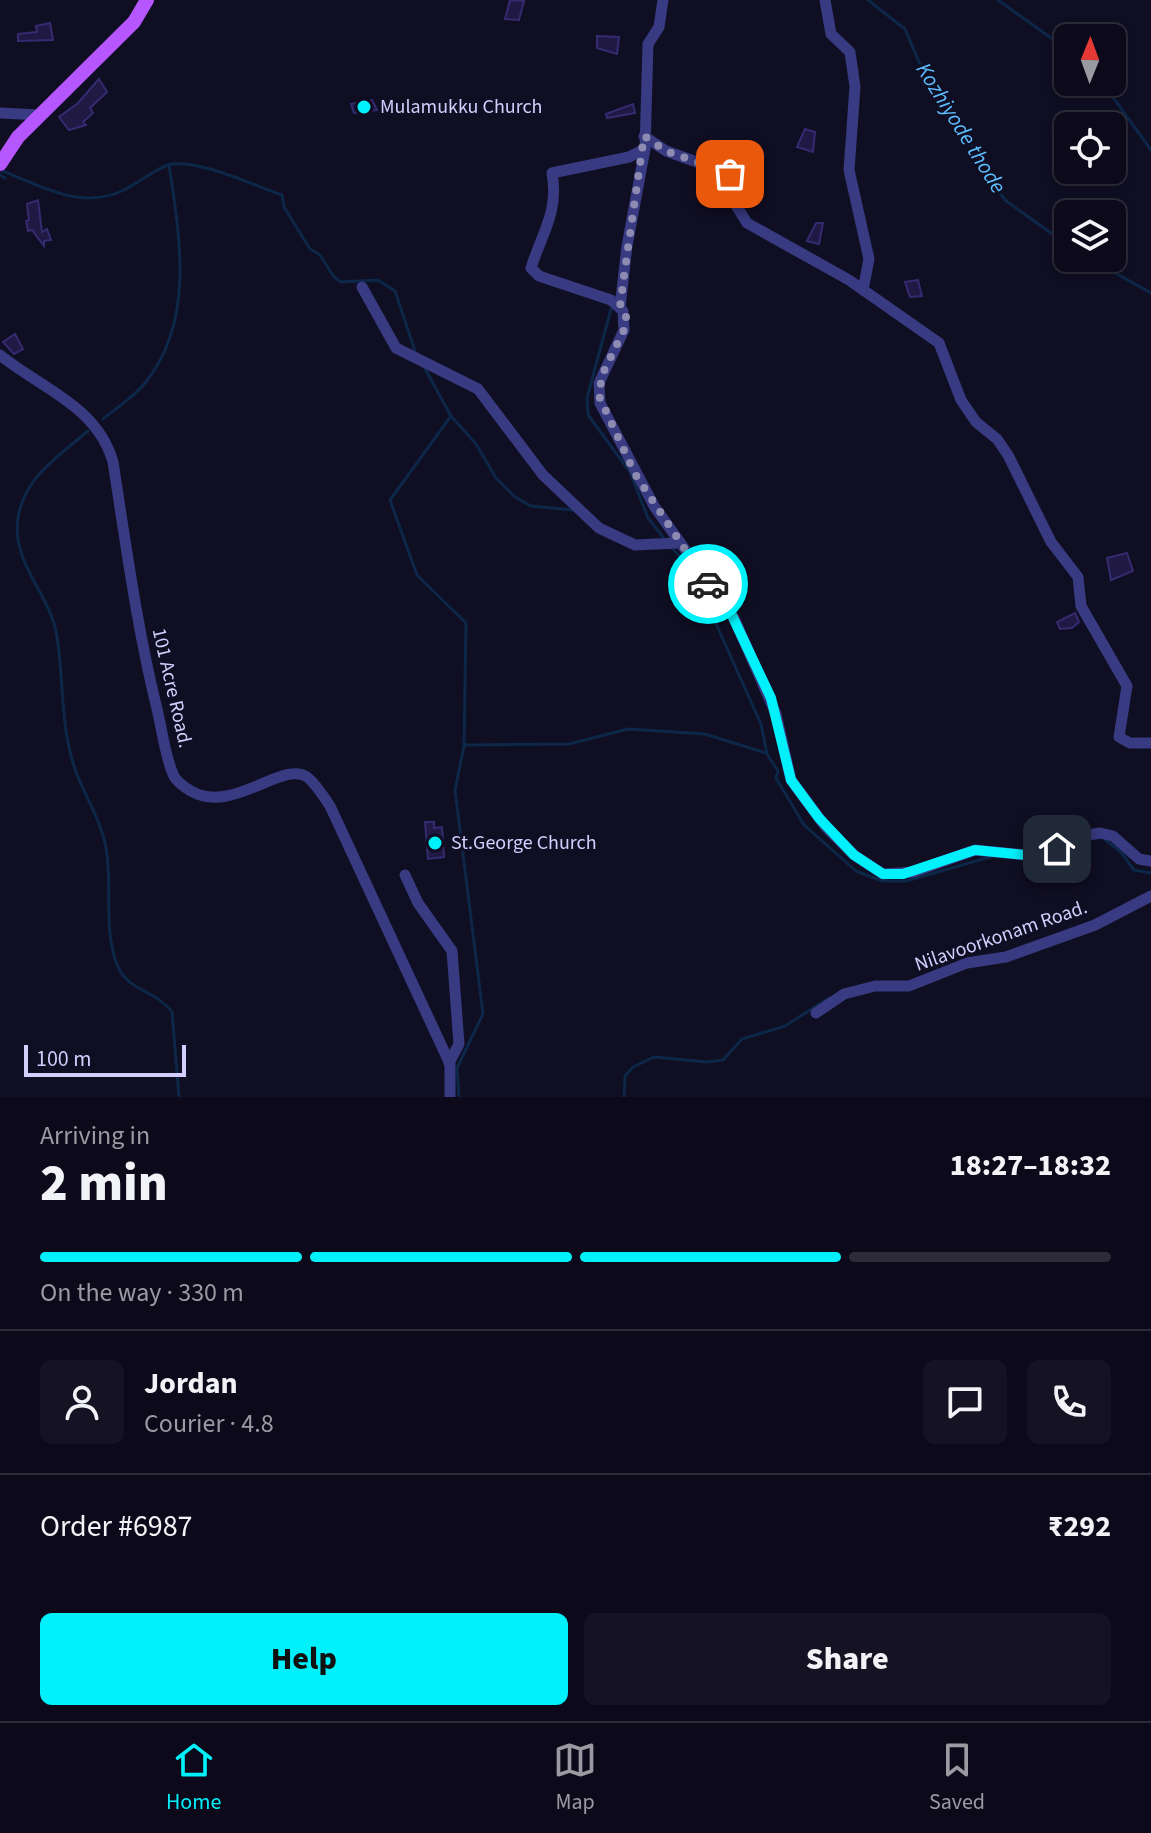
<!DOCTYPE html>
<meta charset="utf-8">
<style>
:root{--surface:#0c0a1a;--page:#151323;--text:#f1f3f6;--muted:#9a9aa2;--line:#2c2b39;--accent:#00f1fa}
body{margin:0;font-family:"Source Sans 3",sans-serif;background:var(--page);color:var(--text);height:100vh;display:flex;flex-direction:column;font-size:30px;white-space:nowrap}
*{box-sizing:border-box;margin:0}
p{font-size:26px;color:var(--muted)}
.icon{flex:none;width:44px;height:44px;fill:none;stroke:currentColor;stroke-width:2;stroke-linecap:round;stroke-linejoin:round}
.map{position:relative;height:1097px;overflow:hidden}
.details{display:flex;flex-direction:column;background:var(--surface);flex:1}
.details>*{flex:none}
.needle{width:52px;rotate:1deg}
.controls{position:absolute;left:1054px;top:24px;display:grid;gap:16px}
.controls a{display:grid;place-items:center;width:72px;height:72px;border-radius:12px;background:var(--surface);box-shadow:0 4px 12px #0003,0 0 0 2px var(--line);font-size:40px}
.scale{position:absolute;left:24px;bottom:20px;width:162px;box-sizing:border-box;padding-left:8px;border:4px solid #d2cfff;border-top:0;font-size:22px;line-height:28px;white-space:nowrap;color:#d2cfff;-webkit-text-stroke:6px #100e23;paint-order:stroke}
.pin{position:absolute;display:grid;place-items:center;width:68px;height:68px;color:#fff;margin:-34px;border-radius:16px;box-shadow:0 4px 12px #0006}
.courier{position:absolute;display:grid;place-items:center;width:80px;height:80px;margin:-40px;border:6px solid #00f1fa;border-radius:50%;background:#fff;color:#222;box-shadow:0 2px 10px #0007}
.head em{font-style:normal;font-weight:800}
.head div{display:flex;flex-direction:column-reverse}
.head{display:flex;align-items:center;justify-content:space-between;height:136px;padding:0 40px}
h1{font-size:52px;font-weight:800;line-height:60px}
.bar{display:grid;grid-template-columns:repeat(4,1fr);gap:12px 8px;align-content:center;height:96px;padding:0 40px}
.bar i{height:10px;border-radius:6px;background:var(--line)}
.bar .on{background:var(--accent)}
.bar p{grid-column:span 4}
.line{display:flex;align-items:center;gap:20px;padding:0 40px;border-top:2px solid var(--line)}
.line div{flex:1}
.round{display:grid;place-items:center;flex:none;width:84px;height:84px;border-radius:12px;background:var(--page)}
.cta{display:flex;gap:16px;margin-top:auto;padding:16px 40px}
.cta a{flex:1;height:92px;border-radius:12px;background:var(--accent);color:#111;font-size:32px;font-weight:800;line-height:92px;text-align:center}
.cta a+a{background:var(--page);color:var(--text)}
.dock{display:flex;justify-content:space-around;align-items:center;height:112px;border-top:2px solid var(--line);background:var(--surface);font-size:22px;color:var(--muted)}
.dock a{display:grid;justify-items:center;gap:4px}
.dock .on{color:var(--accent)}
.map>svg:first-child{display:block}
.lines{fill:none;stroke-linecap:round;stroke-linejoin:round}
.stream{stroke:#0c2748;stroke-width:3}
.building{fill:#1f1944;stroke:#342b70;stroke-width:2}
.minor{stroke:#383a82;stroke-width:11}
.major{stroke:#b556ff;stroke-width:14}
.done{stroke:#8e8bb2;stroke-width:8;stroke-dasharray:0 14.4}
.route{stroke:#00f1fa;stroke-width:10}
.poi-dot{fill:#00f1fa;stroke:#100e23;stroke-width:3}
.labels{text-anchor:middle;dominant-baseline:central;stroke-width:6;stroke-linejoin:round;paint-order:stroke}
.poi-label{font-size:20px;fill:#d2cfff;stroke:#100e23;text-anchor:start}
.street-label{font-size:20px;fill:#d2cfff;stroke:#100e23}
.water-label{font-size:22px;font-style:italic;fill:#5dbeff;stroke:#100e23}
</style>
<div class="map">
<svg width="1151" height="1097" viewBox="0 0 1151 1097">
<rect width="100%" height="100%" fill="#100e23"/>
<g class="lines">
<!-- stream -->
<g class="stream">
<polyline points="868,0 905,29 922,69 949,100 987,176 1006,201 1068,245"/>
<polyline points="998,0 1068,50"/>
<polyline points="1102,82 1151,150"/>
<path d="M0,170C41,186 81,211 124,190C139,183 153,170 168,165C194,157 255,186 282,195L284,207L310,249L320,255L334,277L341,282L378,280L395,291L416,354"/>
<polyline points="0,175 5,178"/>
<polyline points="1088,258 1151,293"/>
<polyline points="611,309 587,398 588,415 630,472 648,518 663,537"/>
<polyline points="424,367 451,416 476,444 496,478 515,497 531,506 573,510"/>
<polyline points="451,416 390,500 417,575 466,623 464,745 569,744 628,729 705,734 766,753"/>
<path d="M103,419C116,408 134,397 145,383C195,322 180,236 169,165"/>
<path d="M88,431C59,456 24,477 18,518C11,564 51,594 57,637C64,681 60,725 75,769C84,795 101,820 106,848C113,886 103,924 116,962C127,993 154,988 172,1012L179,1097"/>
<polyline points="670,546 691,568 761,724 767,754 778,771 776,778 804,825 856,871 882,881 906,881 990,857"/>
<polyline points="1104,839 1121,852 1134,870 1151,873"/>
<polyline points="1048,856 1072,851 1081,842"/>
<polyline points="459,1097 457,1068 483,1014 455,790 464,746"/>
<polyline points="624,1097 625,1076 633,1067 654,1057 707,1062 723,1060 742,1039 785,1026 829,998"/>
</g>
</g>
<!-- building -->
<g class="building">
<polygon points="510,0 524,1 519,20 505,19"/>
<polygon points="50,23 53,40 18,41 18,34 37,32 36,26"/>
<polygon points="597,36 619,37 617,54 597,48"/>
<polygon points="99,79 107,92 90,108 93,113 83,122 86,125 69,130 59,117 78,103"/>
<polygon points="372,100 377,110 354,113 351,104"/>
<polygon points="633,104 635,113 607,118 606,114"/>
<polygon points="805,129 815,132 813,152 797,147"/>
<polygon points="38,200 42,232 47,229 51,240 44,241 44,246 32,230 28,231 26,221 29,220 27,204"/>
<polygon points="816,223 823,223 819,244 807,241"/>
<polygon points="918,280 922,296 910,297 905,282"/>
<polygon points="15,334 23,349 14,354 3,342"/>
<polygon points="1127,553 1133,571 1111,580 1107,558"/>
<polygon points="1075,613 1079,622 1072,628 1060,629 1057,622"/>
<polygon points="425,822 434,822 434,828 442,827 444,857 428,859"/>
</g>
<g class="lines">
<!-- minor -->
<g class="minor">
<path d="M663,0L659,27L648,44L645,149L629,157L552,173C559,212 542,233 531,268L539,276L611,300L623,311L624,330L599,383L600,403L654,506L734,618L776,714L791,780L825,826L854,855L883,874L913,872L975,850L1035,856L1083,836L1100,833L1113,836L1139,859L1151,861"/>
<polyline points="825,0 831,34 850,52 855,87 849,170 869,259 863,290"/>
<polyline points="0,113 40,115"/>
<polyline points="644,136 666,151 730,174 734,202 747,223 849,280 939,343 961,400 976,422 997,439 1008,455 1051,542 1078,577 1081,606 1127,686 1119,737 1130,743 1151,743"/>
<polyline points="362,287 396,348 478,389 543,475 599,528 635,545 678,543"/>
<polyline points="620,307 627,246 645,149"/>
<path d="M0,355C42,389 97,406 113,462C126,545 137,628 157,709C162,729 165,756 173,774C175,780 185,788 191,791C232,815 283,760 307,777C316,784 324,797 330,806L450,1064V1097"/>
<polyline points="405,875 418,903 452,951 459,1044 449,1063"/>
<polyline points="816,1013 844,994 875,986 909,986 967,963 1006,957 1095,925 1151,896"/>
</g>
<!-- major -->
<polyline class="major" points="0,164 18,137 134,22 147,0"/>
</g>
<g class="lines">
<!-- done -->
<polyline class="done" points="708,584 635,474 599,396 602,375 624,330 626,317 620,307 624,276 644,136 666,151 730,174"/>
<!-- route -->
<polyline class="route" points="708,584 728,607 771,698 791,780 819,818 854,855 883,874 903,874 975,850 1035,856 1057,849"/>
</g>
<!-- markers -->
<g class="poi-dot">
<circle cx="364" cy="107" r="8"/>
<circle cx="435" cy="843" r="8"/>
</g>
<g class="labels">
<!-- poi labels -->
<g class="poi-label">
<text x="380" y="107">Mulamukku Church</text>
<text x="451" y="843">St.George Church</text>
</g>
<!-- street labels -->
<g class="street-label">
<text transform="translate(172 688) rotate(77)">101 Acre Road.</text>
<text transform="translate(1001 936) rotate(-19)">Nilavoorkonam Road.</text>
</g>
<!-- water labels -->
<g class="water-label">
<text transform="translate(961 128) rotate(58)">Kozhiyode thode</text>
</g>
</g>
</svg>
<div class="controls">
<a><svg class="needle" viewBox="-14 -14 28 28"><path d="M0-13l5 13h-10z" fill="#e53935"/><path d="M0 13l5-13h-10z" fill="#9a9aa2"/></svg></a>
<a><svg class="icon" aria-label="locate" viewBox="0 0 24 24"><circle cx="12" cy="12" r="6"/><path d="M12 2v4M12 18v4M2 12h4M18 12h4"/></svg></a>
<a><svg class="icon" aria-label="layers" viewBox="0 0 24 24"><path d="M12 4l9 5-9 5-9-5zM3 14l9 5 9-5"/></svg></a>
</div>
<div class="scale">100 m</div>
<div class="pin" style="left:730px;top:174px;background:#ea580c"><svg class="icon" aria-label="bag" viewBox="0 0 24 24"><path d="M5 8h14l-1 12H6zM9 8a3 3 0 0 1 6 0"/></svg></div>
<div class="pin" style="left:1057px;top:849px;background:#1f2937"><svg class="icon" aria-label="home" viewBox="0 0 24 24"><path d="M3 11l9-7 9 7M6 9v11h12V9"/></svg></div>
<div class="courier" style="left:708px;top:584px"><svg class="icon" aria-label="car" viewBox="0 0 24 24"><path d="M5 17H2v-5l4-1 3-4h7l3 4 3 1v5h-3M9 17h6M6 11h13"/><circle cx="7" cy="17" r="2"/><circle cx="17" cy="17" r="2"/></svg></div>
</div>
<section class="details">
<div class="head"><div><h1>2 min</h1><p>Arriving in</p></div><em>18:27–18:32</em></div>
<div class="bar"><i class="on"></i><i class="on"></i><i class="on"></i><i></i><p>On the way · 330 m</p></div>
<div class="line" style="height:144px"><a class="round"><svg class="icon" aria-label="person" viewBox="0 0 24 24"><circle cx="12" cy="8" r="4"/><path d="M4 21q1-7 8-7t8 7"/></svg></a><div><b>Jordan</b><p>Courier · 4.8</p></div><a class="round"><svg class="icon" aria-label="chat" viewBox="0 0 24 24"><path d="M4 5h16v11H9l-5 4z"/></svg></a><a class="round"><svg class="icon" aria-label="phone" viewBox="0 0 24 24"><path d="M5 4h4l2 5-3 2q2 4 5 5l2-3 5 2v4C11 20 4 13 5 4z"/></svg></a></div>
<div class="line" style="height:104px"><div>Order #6987</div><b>₹292</b></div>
<div class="cta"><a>Help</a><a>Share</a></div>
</section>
<nav class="dock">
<a class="on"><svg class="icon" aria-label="home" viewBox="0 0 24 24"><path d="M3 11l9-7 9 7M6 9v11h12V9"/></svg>Home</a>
<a><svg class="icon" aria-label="map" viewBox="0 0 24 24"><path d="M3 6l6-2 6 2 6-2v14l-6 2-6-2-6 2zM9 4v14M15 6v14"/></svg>Map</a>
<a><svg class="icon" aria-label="saved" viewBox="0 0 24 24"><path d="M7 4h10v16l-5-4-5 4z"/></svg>Saved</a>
</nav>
